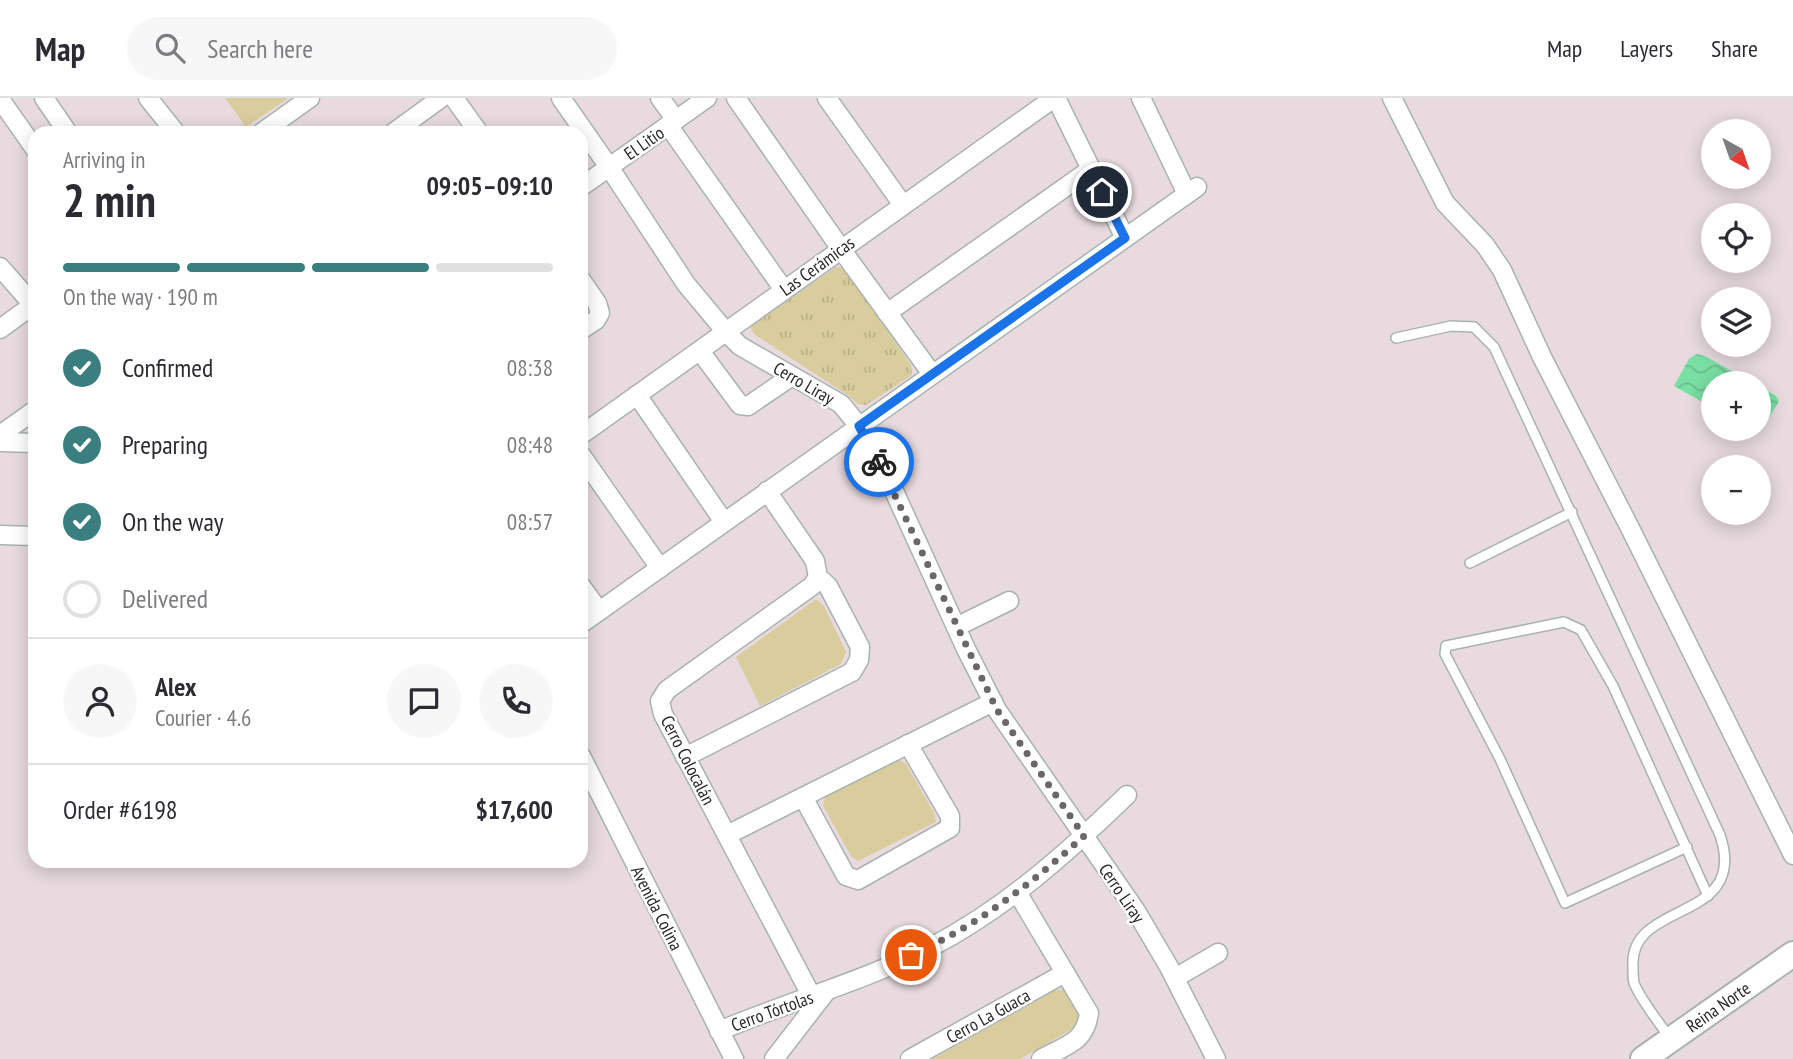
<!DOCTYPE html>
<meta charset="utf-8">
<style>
:root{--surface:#fff;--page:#f7f7f7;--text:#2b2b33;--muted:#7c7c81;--line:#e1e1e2;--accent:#3a7e7f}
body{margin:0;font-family:"PT Sans Narrow",sans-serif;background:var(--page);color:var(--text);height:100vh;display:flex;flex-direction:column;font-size:26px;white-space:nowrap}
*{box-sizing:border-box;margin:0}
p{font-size:23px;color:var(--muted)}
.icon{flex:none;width:38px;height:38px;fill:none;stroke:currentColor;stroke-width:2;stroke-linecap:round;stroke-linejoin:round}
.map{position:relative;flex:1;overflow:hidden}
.panel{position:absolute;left:28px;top:28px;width:560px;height:742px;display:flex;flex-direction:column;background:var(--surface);border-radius:21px;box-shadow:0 4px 18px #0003}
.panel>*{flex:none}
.needle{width:46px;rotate:140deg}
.buttons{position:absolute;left:1701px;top:21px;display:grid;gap:14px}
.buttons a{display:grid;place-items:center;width:70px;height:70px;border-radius:50%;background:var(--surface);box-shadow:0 4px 18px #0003;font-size:35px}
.pin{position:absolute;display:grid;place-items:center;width:60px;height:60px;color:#fff;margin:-30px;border:4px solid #fff;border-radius:50%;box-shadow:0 2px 7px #0007}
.courier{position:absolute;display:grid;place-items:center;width:70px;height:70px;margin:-35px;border:5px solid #1a73e8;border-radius:50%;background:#fff;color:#222;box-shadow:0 2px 9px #0007}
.summary em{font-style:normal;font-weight:700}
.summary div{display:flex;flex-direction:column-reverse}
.summary{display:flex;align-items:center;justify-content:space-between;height:119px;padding:0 35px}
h1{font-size:46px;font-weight:700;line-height:52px}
.bar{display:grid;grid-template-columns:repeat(4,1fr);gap:10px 7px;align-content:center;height:84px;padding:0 35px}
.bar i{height:9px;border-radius:5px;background:var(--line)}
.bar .selected{background:var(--accent)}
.bar p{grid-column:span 4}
.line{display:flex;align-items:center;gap:18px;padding:0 35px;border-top:2px solid var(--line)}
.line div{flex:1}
.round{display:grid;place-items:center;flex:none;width:74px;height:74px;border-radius:37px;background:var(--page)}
ol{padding:0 35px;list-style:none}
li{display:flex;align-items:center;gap:21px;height:77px}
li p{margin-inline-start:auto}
li .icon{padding:7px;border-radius:50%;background:var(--accent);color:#fff;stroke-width:4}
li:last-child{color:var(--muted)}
li i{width:38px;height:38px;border:4px solid var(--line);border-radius:50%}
header{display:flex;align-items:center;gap:42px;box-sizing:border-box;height:98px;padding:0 35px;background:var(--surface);border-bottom:2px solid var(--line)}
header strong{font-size:33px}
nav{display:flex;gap:38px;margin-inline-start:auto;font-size:24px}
.search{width:490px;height:63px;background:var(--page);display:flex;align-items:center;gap:18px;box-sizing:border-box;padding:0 24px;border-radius:38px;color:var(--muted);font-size:26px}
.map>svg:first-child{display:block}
.grass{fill:url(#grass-tufts)}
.park{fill:#d9cd9d}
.water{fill:url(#water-waves)}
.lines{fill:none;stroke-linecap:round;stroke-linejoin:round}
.lane-casing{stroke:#a7b3b2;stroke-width:12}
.street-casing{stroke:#a7b3b2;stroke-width:21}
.secondary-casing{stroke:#a7b3b2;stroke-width:28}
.lane{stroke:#fff;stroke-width:9}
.street{stroke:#fff;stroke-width:18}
.secondary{stroke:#fff;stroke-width:24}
.done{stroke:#6b6667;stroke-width:7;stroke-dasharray:0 12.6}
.route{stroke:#1a73e8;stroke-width:9}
.labels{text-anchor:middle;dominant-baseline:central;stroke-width:5;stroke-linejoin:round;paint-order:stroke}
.street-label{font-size:18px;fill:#272727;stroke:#fff}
</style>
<header>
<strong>Map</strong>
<div class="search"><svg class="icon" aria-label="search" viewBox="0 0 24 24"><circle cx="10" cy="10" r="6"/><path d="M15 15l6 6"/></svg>Search here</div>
<nav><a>Map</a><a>Layers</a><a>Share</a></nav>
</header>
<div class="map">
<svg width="1793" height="961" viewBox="0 0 1793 961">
<defs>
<pattern id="grass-tufts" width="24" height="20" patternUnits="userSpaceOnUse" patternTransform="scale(1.75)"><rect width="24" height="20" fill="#d9cd9d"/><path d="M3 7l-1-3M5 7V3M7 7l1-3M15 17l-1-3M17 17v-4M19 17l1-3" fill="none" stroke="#bab087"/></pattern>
<pattern id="water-waves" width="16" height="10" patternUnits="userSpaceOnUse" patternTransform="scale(1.75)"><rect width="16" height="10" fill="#79dfa2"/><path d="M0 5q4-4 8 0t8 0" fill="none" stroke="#69bf8c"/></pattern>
</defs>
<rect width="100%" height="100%" fill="#e8dadf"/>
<!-- grass -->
<polygon class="grass" points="836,169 844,169 911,267 912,277 866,307 858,306 849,298 754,236 750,229"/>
<!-- park -->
<g class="park">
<polygon points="225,0 289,0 246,29"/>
<polygon points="816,501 824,508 846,554 841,566 760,608 736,559"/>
<polygon points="900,662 906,666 934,715 936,724 858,763 851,758 823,708 825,699"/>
<polygon points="1065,891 1080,914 1076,929 1020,961 932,961 1054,893"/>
</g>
<!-- water -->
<g class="water">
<polygon points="1696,256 1705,258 1753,285 1713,285 1713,310 1674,288 1689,261"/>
<polygon points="1759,288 1776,298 1779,303 1765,326 1759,329"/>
</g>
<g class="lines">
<!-- lane casing -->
<g class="lane-casing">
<g id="lane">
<path d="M1396,240L1451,228L1474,229L1494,249L1720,737C1750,826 1628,801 1633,869C1633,874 1633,881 1634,885C1640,901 1660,926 1670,940"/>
<polyline points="1470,465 1572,414"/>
<polyline points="1687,749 1565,805 1500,661 1445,556 1446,548 1564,524 1581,532 1613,588 1708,798"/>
</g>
</g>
<!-- street casing -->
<g class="street-casing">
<g id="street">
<polyline points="44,0 68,35"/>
<polyline points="148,0 176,35"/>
<polyline points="454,0 479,35"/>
<polyline points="561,0 609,69 686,186 726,234 740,248 841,306 859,328 894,393 966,551 997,612 1136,813 1169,869 1216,961"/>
<polyline points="660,0 676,22"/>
<polyline points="736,0 841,151 932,276"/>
<polyline points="827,0 903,107"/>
<polyline points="1056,0 1125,140"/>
<polyline points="1141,0 1187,96"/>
<polyline points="1392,0 1445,105 1485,147 1502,172 1542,259 1630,430 1793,757"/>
<polyline points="0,1 35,51"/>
<polyline points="668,27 784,192"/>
<polyline points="261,35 310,0"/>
<polyline points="393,35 441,0"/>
<polyline points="581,89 707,0"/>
<polyline points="0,169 35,209"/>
<polyline points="581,182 597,205 600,215 596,222 581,232"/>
<polyline points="887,215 1091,71"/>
<polyline points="0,231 33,207"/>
<polyline points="700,253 740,307 748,308 792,278"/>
<polyline points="637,297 724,424"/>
<polyline points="0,337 35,312"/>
<polyline points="581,337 1054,0"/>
<polyline points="0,344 35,345"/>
<polyline points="581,357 660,470"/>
<polyline points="0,437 35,438"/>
<polyline points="581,488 599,513"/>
<polyline points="581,526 1197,89"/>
<polyline points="956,529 1009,503"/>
<polyline points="581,658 734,961"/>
<polyline points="685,659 852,574 859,562 860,549 828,488 818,479 815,463 767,393"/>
<polyline points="803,699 846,778 858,782 950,730 950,718 908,646"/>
<polyline points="727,737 993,604"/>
<path d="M1017,794L1089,915C1085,945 1066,947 1041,961"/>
<polyline points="1175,880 1218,855"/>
<polyline points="812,899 663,616 660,603 667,592 812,488 818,479"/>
<path d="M719,933C790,903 865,883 933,848C1007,809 1067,755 1127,697"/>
<polyline points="774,961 825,895"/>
<polyline points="910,961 1065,875"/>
</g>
</g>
<!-- secondary casing -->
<g class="secondary-casing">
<polyline id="secondary" points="1643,961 1793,856"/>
</g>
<!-- lane -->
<use href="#lane" class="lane"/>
<!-- street -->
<use href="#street" class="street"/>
<!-- secondary -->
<use href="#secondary" class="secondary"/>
</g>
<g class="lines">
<!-- done -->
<path class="done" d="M879,364L997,612L1084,738C1032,785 976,829 911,857"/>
<!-- route -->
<polyline class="route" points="879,364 859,328 1125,140 1102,94"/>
</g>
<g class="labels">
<!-- street labels -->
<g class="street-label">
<text transform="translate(644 45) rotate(-35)">El Litio</text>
<text transform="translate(817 168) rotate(-36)">Las Cerámicas</text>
<text transform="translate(804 285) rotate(30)">Cerro Liray</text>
<text transform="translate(688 662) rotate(63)">Cerro Colocalán</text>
<text transform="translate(1122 795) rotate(56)">Cerro Liray</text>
<text transform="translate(657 810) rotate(63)">Avenida Colina</text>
<text transform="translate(1718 909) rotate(-35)">Reina Norte</text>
<text transform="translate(772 913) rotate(-20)">Cerro Tórtolas</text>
<text transform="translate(988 918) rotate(-29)">Cerro La Guaca</text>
</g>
</g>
</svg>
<div class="buttons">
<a><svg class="needle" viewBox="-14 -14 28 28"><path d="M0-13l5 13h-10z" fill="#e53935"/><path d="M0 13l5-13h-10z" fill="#7c7c81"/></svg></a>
<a><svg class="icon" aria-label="locate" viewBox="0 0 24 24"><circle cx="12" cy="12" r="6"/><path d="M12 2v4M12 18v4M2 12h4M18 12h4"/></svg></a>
<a><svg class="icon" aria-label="layers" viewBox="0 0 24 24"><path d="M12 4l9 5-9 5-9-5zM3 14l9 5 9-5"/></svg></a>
<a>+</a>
<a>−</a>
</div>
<div class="pin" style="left:911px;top:857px;background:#ea580c"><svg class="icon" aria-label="bag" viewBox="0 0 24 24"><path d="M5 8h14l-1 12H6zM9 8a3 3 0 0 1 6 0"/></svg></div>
<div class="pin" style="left:1102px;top:94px;background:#1f2937"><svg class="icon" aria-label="home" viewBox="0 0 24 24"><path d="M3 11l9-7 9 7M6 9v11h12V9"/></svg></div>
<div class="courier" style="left:879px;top:364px"><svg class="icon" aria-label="bike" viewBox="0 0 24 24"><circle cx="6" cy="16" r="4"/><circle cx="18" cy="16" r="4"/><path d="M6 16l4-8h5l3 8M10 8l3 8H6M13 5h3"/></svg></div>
<section class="panel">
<div class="summary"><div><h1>2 min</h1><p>Arriving in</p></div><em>09:05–09:10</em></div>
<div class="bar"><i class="selected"></i><i class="selected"></i><i class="selected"></i><i></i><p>On the way · 190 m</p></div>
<ol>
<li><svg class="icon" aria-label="check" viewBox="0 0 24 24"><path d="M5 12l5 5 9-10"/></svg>Confirmed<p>08:38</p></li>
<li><svg class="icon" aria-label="check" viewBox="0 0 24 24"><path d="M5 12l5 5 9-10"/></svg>Preparing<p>08:48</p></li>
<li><svg class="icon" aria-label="check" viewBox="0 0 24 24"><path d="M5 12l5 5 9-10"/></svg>On the way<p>08:57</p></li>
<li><i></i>Delivered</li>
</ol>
<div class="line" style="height:126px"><a class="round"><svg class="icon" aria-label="person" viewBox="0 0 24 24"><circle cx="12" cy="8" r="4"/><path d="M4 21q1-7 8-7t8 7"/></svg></a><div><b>Alex</b><p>Courier · 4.6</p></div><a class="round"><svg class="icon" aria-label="chat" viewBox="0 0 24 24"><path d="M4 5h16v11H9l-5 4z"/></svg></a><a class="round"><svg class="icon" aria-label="phone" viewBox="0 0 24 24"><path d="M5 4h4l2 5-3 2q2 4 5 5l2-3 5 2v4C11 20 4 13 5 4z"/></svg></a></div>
<div class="line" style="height:91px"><div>Order #6198</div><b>$17,600</b></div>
</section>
</div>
